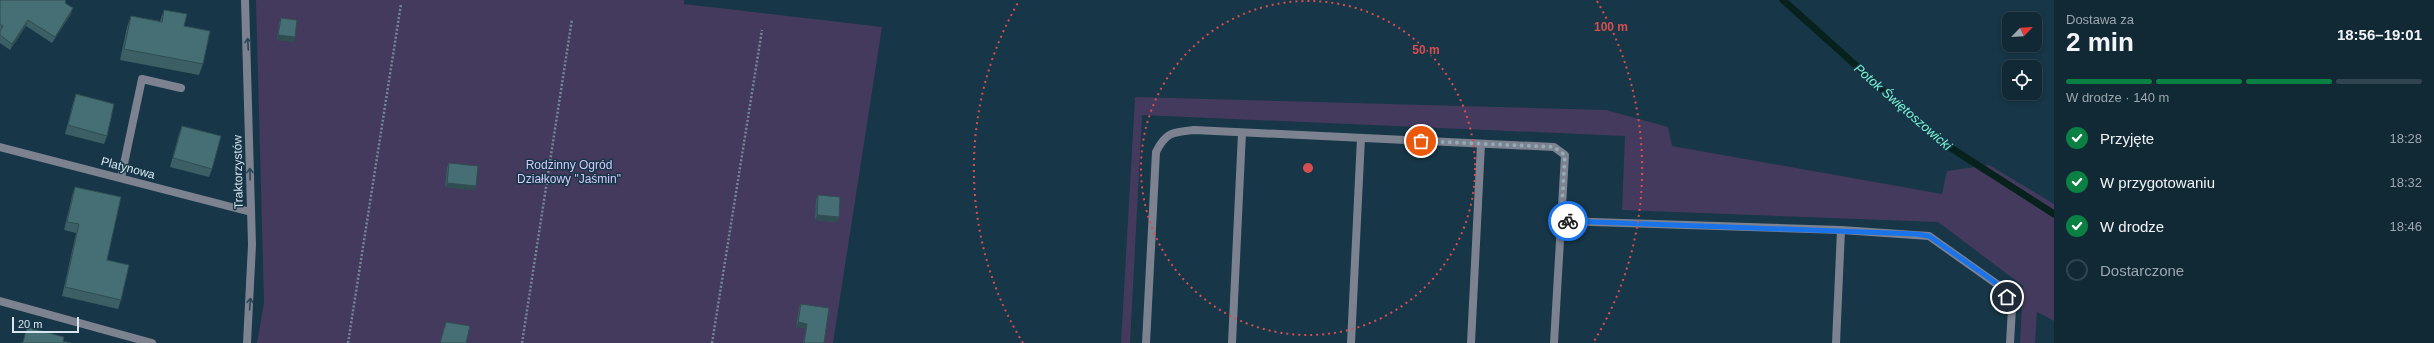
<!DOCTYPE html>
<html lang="pl">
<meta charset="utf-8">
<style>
:root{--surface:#112835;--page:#1e3441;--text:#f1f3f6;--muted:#9ca6ad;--line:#304450;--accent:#0b8043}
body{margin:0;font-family:Arial,sans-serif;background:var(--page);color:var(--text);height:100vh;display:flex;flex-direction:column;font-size:15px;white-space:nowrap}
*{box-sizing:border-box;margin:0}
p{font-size:13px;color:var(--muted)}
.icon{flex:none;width:22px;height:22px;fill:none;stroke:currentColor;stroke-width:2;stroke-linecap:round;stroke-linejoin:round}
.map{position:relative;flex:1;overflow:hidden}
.sheet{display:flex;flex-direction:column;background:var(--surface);width:380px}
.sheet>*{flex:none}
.needle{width:26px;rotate:65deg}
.controls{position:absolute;left:2002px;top:12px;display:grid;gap:8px}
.controls a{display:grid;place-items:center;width:40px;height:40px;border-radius:8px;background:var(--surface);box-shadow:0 2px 6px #0003,0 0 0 1px var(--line);font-size:20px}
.scale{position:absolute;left:12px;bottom:10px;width:67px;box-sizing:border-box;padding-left:4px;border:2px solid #d6e7f2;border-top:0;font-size:11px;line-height:14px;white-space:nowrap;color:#d6e7f2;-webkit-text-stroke:3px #173647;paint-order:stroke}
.pin{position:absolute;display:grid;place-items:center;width:34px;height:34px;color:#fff;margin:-17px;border:2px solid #fff;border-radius:50%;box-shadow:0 1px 4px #0007}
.courier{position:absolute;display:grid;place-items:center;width:40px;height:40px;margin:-20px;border:3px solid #1a73e8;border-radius:50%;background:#fff;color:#222;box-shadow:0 1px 5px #0007}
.head em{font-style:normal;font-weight:800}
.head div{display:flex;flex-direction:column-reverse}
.head{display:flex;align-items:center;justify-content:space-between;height:68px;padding:0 12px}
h1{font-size:26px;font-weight:800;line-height:30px}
.bar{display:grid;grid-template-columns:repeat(4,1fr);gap:6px 4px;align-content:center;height:48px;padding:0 12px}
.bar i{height:5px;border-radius:3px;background:var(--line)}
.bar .on{background:var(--accent)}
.bar p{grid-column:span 4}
ol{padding:0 12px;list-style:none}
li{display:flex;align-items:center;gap:12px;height:44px}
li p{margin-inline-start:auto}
li .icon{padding:4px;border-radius:50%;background:var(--accent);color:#fff;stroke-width:4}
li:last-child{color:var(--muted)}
li i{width:22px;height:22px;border:2px solid var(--line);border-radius:50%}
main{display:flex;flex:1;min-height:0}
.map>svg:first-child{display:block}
.green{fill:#443a5d}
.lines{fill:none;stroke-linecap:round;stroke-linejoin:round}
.stream{stroke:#07221c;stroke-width:7}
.path{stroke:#708997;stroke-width:2.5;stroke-dasharray:2 2;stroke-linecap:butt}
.service{stroke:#7c8290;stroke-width:8}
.minor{stroke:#7c8290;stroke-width:8}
.wall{fill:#3b5f64}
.shaded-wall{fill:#304e51}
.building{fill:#456f74;stroke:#304e51}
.oneway{stroke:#2b4556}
.done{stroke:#93a9b6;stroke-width:4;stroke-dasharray:0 7.2}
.route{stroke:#1a73e8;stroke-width:5}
.ring{fill:none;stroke:#d64e50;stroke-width:2;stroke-dasharray:2 4}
.labels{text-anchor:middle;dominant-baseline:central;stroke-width:3;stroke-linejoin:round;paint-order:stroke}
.park-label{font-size:12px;fill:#d6cafd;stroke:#173647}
.street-label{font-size:12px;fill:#d6e7f2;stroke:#173647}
.water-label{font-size:13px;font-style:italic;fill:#7cf5d7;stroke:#173647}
.centre{fill:#d64e50;stroke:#173647;stroke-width:2}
.ring-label{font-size:12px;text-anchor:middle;font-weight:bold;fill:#d64e50;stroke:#173647;stroke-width:3;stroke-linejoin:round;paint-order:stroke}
</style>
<main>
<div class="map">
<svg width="2054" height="343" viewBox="0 0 2054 343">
<rect width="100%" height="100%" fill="#173647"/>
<!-- green -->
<g class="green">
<polygon points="256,0 684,0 684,4 882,27 833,343 257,343 264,303"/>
<polygon points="1135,97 1606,110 1668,127 1672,146 1942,194 1947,171 1989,165 2054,204 2054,321 2037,312 2035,343 2020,343 2023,286 1938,222 1622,210 1625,136 1142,115 1130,343 1121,343"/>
</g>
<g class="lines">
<!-- stream -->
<polyline class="stream" points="1783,0 1940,141 2054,214"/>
<!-- path -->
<g class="path">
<polyline points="348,343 401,4"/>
<polyline points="522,343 572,19"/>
<polyline points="712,343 762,30"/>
</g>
<!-- service -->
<g class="service">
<polyline points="121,178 142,79 181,88"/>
<polyline points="1561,221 1841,230 1929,236 2001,287 2012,308 2010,343"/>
<polyline points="0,301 152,343"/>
<path d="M1146,343L1156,152C1166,132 1173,132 1194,130L1554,147L1565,155L1554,343"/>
<polyline points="1232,343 1242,133"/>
<polyline points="1351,343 1361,138"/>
<polyline points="1471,343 1481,144"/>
<polyline points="1836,343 1841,230"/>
</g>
<!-- minor -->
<g class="minor">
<polyline points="245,0 252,245 247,343"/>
<polyline points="0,147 251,212"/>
</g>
</g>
<!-- wall -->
<g class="wall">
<polygon points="0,0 65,3 71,14 52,43 26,26 10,50 0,43"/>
<polygon points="164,10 184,26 203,64 199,75 120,60 127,27 131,16 160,21"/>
<polygon points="281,18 295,37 294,42 277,40 279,23"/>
<polygon points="76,94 107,136 104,144 65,134 73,103"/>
<polygon points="182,126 212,169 209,177 170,167 179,134"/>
<polygon points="449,163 476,186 474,190 445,187 447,167"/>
<polygon points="75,187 107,260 121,300 118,309 62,296 76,233 64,230 72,196"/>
<polygon points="818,195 839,217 837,222 815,220 816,200"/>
<polygon points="801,304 824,343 803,343 806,328 796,327 799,308"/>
</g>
<!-- shaded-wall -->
<g class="shaded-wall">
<polygon points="73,8 71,14 52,43 55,37"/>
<polygon points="28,20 26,26 10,50 12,44"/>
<polygon points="278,35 295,37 294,42 277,40"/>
<polygon points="447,183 476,186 474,190 445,187"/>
<polygon points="817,215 839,217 837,222 815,220"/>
<polygon points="798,322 807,324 806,328 796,327"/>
</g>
<!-- building -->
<g class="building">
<polygon points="0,0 66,0 65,3 73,8 55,37 28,20 12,44 0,35 0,31 3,26 0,24"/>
<polygon points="164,10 187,14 184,26 210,31 203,64 124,49 131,16 162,22"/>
<polygon points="281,18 297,20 295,37 278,35"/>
<polygon points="76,94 114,104 107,136 68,125"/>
<polygon points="182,126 221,136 212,169 173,158"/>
<polygon points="449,163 478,166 476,186 447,183"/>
<polygon points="75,187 121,197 107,260 129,265 121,300 65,287 79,224 67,222"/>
<polygon points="818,195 840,197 839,217 817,215"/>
<polygon points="801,304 829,308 824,343 804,343 807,324 798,322"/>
<polygon points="446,322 470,326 466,343 440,343"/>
<polygon points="27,327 64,337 63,341 71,343 21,343 23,342"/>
</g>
<!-- one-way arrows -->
<defs><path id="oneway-shaft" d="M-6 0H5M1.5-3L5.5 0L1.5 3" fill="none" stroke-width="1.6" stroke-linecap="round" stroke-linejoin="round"/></defs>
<g class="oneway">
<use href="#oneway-shaft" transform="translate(248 44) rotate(-93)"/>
<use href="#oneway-shaft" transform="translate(250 174) rotate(-91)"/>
<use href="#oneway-shaft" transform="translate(250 304) rotate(-86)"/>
</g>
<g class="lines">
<!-- done -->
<polyline class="done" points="1421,141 1554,147 1565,155 1561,221 1568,221"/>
<!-- route -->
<polyline class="route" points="1568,221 1916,234 1929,236 1989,278 2001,287 2007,297"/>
</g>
<!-- distance rings -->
<g class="ring">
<circle cx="1308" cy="168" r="167"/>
<path d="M1023 343A334 334 0 0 1 1019 1M1597 1A334 334 0 0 1 1593 343"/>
</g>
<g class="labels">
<!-- park labels -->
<g class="park-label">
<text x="569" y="165">Rodzinny Ogród<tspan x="569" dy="14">Działkowy "Jaśmin"</tspan></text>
</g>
<!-- street labels -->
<g class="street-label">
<text transform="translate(128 168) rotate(15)">Platynowa</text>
<text transform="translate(238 172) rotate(-91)">Traktorzystów</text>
</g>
<!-- water labels -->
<g class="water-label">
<text transform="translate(1903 107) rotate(41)">Potok Świętoszowicki</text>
</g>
</g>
<circle cx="1308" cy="168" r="6" class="centre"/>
<g class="ring-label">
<text x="1611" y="31">100 m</text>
<text x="1426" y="54">50 m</text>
</g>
</svg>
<div class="controls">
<a><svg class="needle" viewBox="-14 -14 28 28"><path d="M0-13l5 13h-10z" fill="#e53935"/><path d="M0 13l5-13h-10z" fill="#9ca6ad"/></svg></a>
<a><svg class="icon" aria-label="locate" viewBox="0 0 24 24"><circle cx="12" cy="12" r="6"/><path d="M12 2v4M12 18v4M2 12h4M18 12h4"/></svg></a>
</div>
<div class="scale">20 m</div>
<div class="pin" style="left:1421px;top:141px;background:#ea580c"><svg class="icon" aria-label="bag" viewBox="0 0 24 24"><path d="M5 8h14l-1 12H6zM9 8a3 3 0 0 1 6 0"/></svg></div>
<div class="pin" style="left:2007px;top:297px;background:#1f2937"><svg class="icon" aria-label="home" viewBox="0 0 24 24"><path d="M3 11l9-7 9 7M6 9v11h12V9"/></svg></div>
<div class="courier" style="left:1568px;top:221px"><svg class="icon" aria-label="bike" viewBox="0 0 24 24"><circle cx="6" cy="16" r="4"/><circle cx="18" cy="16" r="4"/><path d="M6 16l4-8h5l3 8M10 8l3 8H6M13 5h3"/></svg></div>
</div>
<section class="sheet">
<div class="head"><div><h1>2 min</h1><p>Dostawa za</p></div><em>18:56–19:01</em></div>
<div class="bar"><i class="on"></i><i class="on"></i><i class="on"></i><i></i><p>W drodze · 140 m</p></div>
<ol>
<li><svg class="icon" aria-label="check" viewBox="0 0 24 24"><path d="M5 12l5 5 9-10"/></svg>Przyjęte<p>18:28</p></li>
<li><svg class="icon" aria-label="check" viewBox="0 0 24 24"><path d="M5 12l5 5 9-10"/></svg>W przygotowaniu<p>18:32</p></li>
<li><svg class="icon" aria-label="check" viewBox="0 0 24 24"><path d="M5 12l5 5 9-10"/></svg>W drodze<p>18:46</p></li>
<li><i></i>Dostarczone</li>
</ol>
</section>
</main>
